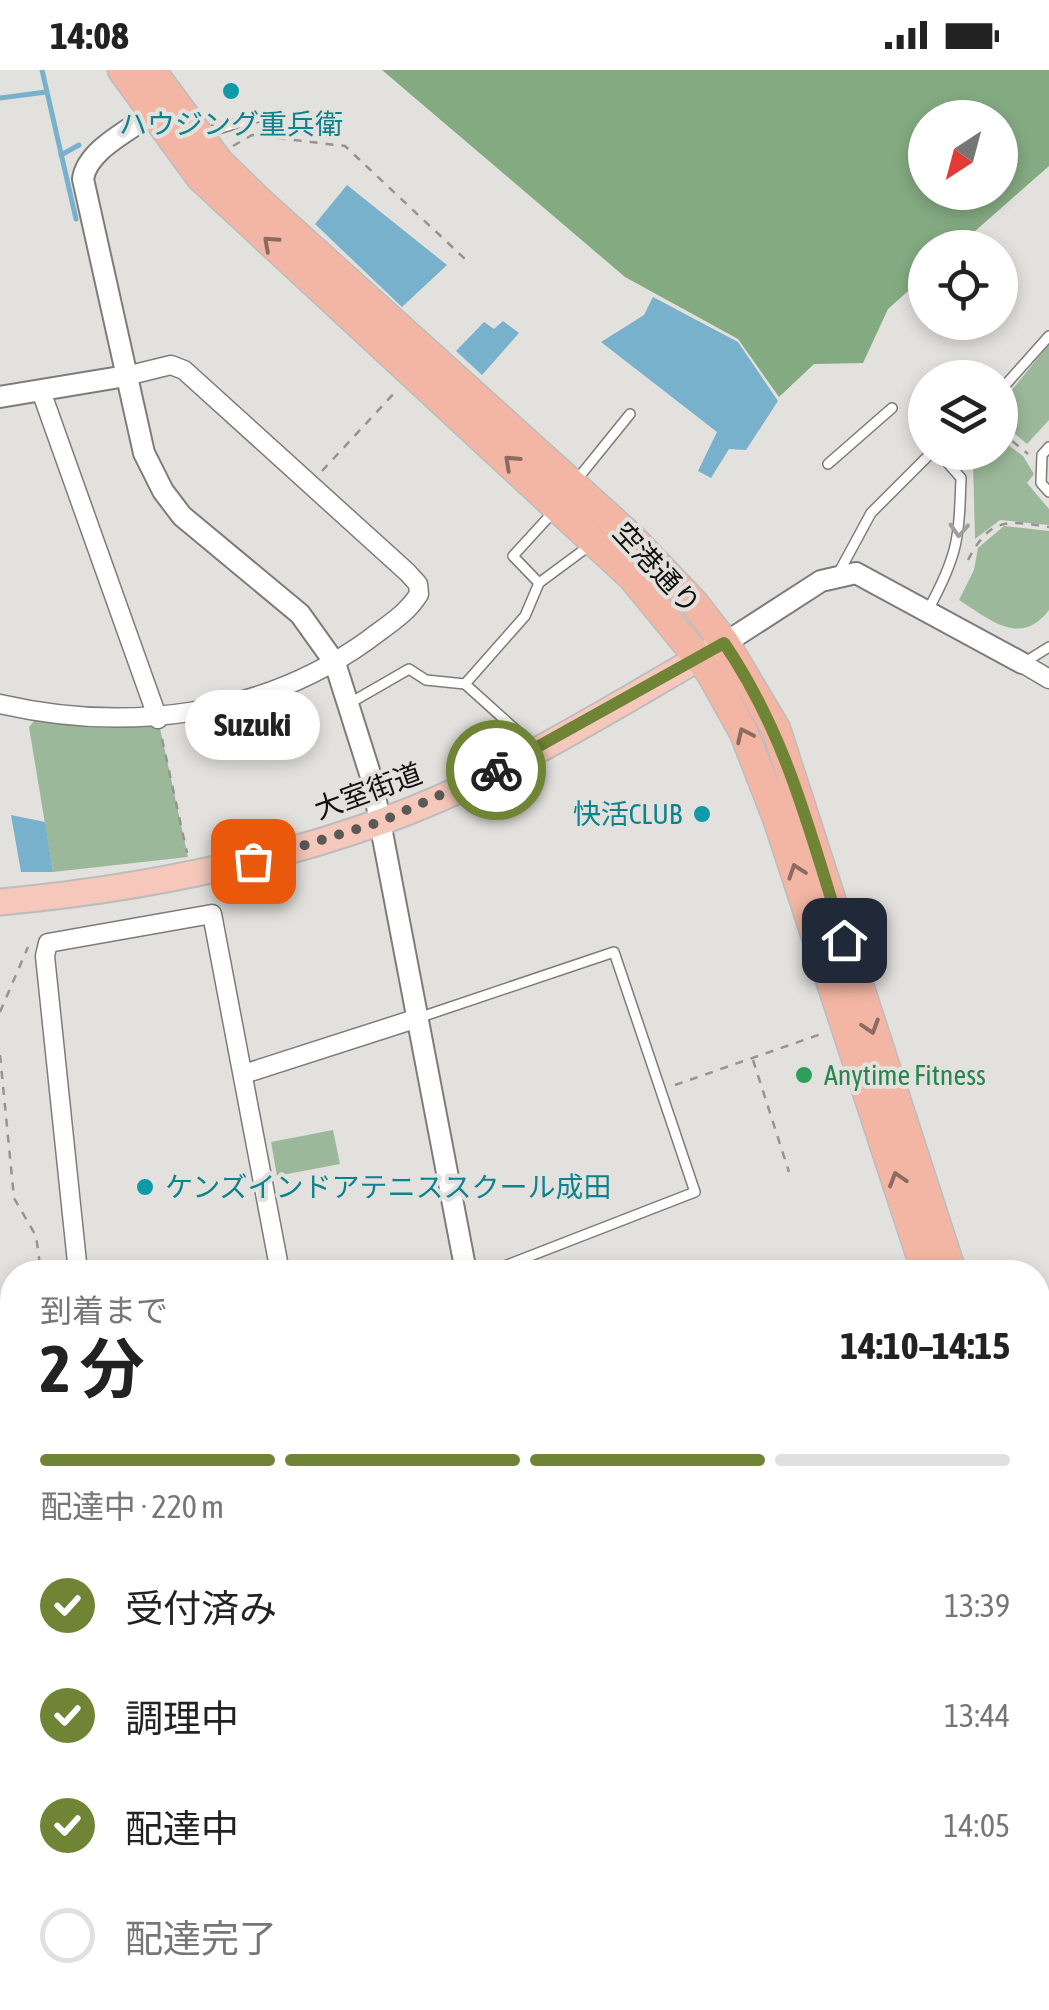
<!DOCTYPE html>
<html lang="ja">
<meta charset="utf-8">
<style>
:root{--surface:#fff;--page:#f2f2f2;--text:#222;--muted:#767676;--line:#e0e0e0;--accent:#708435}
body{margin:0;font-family:"Asap Condensed","Noto Sans JP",sans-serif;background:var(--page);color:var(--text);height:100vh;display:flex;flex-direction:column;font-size:38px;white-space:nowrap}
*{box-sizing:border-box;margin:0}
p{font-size:32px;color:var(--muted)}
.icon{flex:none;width:55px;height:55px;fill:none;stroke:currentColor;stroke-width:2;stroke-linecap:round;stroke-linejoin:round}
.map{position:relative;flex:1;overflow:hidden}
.drawer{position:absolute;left:0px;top:1190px;width:1050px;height:750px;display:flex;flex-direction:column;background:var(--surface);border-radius:40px 40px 0 0;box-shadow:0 5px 15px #0003}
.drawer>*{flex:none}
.needle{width:65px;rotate:216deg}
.tools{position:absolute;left:908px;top:30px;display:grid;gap:20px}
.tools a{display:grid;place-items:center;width:110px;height:110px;border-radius:50%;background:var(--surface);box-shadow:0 5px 15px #0003;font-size:50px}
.pin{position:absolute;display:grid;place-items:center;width:85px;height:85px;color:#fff;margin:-42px;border-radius:20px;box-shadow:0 5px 15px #0006}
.courier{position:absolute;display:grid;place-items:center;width:100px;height:100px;margin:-50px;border:8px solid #708435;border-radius:50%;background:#fff;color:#222;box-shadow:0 2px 12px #0007}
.bubble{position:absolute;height:70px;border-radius:35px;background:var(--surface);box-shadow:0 5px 15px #0003;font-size:32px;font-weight:700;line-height:70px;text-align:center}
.summary em{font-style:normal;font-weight:700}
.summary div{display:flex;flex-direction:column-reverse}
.summary{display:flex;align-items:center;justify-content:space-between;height:170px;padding:0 40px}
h1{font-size:65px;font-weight:700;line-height:75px}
.bar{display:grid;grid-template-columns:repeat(4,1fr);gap:15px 10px;align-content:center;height:120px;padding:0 40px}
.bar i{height:12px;border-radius:8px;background:var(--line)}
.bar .selected{background:var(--accent)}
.bar p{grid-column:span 4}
ol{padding:0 40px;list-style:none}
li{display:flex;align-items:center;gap:30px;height:110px}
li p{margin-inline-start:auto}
li .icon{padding:10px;border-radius:50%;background:var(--accent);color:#fff;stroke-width:4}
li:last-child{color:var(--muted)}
li i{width:55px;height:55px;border:5px solid var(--line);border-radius:50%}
.status{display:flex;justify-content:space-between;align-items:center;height:70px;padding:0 50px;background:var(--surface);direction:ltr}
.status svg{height:28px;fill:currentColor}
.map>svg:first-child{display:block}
.green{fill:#9cb89a}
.forest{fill:#84aa82;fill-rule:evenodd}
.water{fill:#78b1cc}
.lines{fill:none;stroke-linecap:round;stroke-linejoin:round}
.stream{stroke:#78b1cc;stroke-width:5}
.service-casing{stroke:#7e7c78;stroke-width:12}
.minor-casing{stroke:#7e7c78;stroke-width:21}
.tertiary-casing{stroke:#7e7c78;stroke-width:24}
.primary-casing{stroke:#bcbcbc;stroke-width:29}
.trunk-casing{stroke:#bcbcbc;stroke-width:31}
.path{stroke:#959491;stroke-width:2.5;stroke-dasharray:8 8;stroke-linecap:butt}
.service{stroke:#fff;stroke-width:9}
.minor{stroke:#fff;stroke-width:18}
.tertiary{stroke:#fff;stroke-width:20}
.primary{stroke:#f6c8bb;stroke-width:25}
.trunk{stroke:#f3b6a4;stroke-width:28}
.rail-casing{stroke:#2c2b29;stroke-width:9}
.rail{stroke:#e3e1dd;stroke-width:5;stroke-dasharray:15;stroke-linecap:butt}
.oneway{stroke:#8d6b61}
.oneway2{stroke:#a09f9f}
.done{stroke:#5a5957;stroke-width:10;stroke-dasharray:0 18}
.route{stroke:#708435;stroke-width:12}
.culture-dot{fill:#0f9aa8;stroke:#e3e1dd;stroke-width:4}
.leisure-dot{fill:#2e9e5b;stroke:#e3e1dd;stroke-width:4}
.labels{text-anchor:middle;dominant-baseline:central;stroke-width:8;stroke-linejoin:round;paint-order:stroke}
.culture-label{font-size:28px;fill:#0d838f;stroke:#e3e1dd}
.street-label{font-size:28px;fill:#11100f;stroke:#e3e1dd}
.leisure-label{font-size:28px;fill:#27864d;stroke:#e3e1dd;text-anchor:start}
</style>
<div class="status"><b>14:08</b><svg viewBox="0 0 49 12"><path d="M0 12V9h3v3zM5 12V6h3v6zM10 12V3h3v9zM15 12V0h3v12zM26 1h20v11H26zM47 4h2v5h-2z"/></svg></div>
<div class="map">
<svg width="1049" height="1940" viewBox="0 0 1049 1940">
<rect width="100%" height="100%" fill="#e3e1dd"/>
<!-- green -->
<g class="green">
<polygon points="1049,274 1049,350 1027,374 1003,354 1000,335"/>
<polygon points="1000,369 1023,386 1034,404 1027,413 1049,439 1049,455 1000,450 975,469 973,392 979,383 1000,382"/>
<path d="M1004,456L1049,461V540C1021,578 989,549 959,530L974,500L978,478Z"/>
<polygon points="40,644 158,649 188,787 53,802 29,657"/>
<polygon points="333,1060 340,1094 277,1106 271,1072"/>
<polygon points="222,1928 362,1928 351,1940 234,1940"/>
</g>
<!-- forest -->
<path class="forest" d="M382,0H1049V96L957,177L925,178V206L888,239L863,293L814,294L779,327L738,269L625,207ZM925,48H1000V122H925Z"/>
<!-- water -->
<g class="water">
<polygon points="347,115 447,195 402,237 315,154"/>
<polygon points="653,227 738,272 778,331 746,380 729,379 711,408 698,401 717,362 601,272 644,245"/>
<polygon points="503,251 519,263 482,305 456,281 484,252 494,259"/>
<polygon points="11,745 45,752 53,802 21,802"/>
</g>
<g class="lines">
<!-- stream -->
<g class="stream">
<polyline points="42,0 76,149"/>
<polyline points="0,28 46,22"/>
<polyline points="61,85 79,75"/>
</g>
<!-- service casing -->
<g class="service-casing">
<g id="service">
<polyline points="201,64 261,46"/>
<polyline points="1000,321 1049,266"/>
<polyline points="1049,377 1042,385 1041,413 1049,422"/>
<polyline points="828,394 892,338"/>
<polyline points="575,412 630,344"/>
<polyline points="838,504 871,443 932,382"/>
<polyline points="539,513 593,473"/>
<path d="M928,540C958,485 959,469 961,408L938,382"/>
<polyline points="1025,592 1049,577"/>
<polyline points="350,633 409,599 426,610 465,614"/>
<polyline points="536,678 465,614 525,546 539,513 513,486 556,439"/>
<polyline points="418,948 614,882 695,1122 489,1202"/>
</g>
</g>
<!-- minor casing -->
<g class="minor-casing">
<g id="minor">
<polyline points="41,321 158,649"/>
<polyline points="1022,593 1049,609"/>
<path d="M0,634C126,663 261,647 368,570C386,556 407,544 419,524L418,514L407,502L184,300L171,295L126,306"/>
<polyline points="244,1004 418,948"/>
<polyline points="78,1202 45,886 48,873 212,844 280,1202"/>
<polyline points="372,1940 382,1928"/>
</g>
</g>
<!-- tertiary casing -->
<g class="tertiary-casing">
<g id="tertiary">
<path d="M151,44C129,61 87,80 83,109L144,383L163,421L182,446L300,544L335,593L372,710L466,1202"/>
<polyline points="0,327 126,306"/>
<polyline points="725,573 821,511 856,503 1022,593"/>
<polyline points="1038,1361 1049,1357"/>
<polyline points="1038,1771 1049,1766"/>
<polyline points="609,1928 614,1940"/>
<polyline points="1005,1928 1015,1940"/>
</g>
</g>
<!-- primary casing -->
<g class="primary-casing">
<path id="primary" d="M0,832C130,820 257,796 380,752C502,709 612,637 725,573"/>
</g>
<!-- trunk casing -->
<g class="trunk-casing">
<g id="trunk">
<polyline points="122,0 201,108 632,507 710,602 744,663 777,748 926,1202"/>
<polyline points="151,0 219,92 259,131 631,467 694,533 725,573 776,659 952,1202"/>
<polyline points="1038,1462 1049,1499"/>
<polyline points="1038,1550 1049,1584"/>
</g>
</g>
<!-- path -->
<g class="path">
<polyline points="233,76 252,65 345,76 465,189"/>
<polyline points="1000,361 1028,384"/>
<polyline points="322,401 398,319"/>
<path d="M968,490C990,448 1005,450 1049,457"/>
<polyline points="162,669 187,783"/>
<polyline points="0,942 28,877"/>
<polyline points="0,985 14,1128 36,1166 41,1202"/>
<polyline points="753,990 789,1102"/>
<polyline points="675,1015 824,963"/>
<polyline points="0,1229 12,1224"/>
<polyline points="0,1357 12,1455"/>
<polyline points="1038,1391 1045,1380"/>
<polyline points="211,1928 224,1940"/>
<polyline points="881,1934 884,1928"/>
</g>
<!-- service -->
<use href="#service" class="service"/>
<!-- minor -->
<use href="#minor" class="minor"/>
<!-- tertiary -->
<use href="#tertiary" class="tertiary"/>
<!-- primary -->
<use href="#primary" class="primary"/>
<!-- trunk -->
<use href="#trunk" class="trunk"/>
<!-- rail casing -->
<g class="rail-casing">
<g id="rail">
<polyline points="0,1784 12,1796"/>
<polyline points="0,1840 12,1852"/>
<polyline points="95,1928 109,1940"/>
<polyline points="156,1928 170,1940"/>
</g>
</g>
<!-- rail -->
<use href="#rail" class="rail"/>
</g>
<!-- one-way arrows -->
<defs><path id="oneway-chevron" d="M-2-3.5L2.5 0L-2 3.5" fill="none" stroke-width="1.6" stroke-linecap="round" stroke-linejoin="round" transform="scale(2.5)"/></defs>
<g class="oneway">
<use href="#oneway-chevron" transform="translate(270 173) rotate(-138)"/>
<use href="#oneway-chevron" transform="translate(511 392) rotate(-137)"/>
<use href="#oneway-chevron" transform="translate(744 665) rotate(-115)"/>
<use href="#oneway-chevron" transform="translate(796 801) rotate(-109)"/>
<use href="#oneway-chevron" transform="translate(871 957) rotate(72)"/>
<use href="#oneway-chevron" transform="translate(897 1109) rotate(-107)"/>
</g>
<use class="oneway2" href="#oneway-chevron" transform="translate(959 460) rotate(93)"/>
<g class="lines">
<!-- done -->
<polyline class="done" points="253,791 380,752 496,700"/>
<!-- route -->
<path class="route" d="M496,700L724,573C788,667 810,764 844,870"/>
</g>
<!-- markers -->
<g class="culture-dot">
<circle cx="231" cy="21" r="10"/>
<circle cx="702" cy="744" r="10"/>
<circle cx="145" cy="1117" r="10"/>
</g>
<circle class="leisure-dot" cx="804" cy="1005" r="10"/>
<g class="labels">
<!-- culture labels -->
<g class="culture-label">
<text x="231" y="54">ハウジング重兵衛</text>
<text x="682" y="744" text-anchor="end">快活CLUB</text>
<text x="165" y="1117" text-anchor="start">ケンズインドアテニススクール成田</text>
</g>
<!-- street labels -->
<g class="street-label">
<text transform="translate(657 498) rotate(47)">空港通り</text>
<text transform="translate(368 721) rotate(-20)">大室街道</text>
</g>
<!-- leisure labels -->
<g class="leisure-label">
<text x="824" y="1005">Anytime Fitness</text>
</g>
</g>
</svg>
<div class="tools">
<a><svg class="needle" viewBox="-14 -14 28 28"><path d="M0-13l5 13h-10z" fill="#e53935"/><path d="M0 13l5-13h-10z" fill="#767676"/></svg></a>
<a><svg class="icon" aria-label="locate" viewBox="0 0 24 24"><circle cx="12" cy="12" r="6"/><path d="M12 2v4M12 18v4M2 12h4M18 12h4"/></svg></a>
<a><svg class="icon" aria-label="layers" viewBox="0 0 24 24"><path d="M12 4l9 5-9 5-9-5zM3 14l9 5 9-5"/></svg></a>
</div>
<div class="pin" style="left:253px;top:791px;background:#ea580c"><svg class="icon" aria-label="bag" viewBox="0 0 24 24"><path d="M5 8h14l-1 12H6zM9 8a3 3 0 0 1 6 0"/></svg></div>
<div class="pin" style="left:844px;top:870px;background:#1f2937"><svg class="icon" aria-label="home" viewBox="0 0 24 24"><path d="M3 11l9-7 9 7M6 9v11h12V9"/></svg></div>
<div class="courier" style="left:496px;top:700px"><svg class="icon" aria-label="bike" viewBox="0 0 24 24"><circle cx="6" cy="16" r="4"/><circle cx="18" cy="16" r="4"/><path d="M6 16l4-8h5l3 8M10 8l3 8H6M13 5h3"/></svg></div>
<div class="bubble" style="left:185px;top:620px;width:135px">Suzuki</div>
<section class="drawer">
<div class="summary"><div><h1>2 分</h1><p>到着まで</p></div><em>14:10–14:15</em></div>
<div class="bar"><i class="selected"></i><i class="selected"></i><i class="selected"></i><i></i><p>配達中 · 220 m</p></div>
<ol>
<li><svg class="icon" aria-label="check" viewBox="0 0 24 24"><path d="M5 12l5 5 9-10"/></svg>受付済み<p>13:39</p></li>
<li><svg class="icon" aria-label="check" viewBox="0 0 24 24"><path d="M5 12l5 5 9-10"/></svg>調理中<p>13:44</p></li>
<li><svg class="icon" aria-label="check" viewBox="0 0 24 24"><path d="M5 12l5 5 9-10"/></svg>配達中<p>14:05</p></li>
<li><i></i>配達完了</li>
</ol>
</section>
</div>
